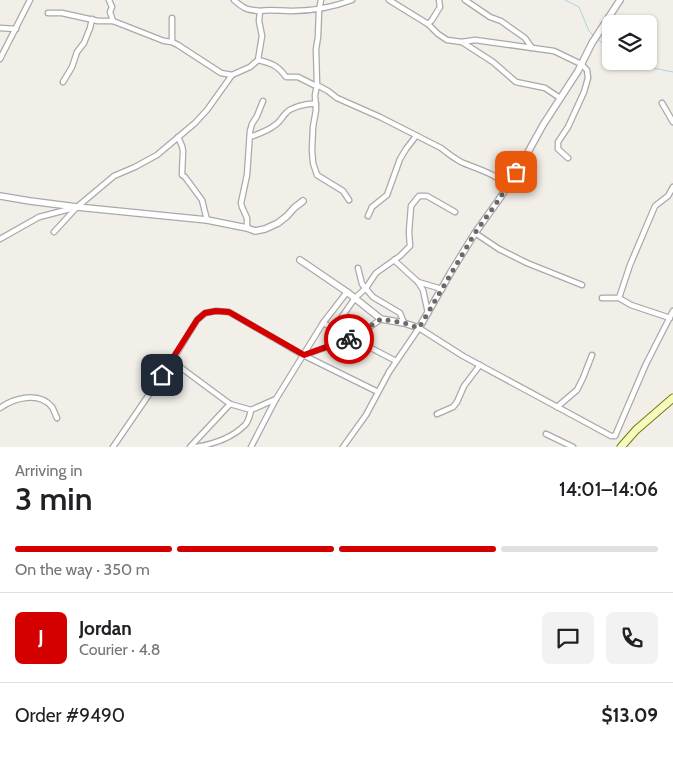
<!DOCTYPE html>
<meta charset="utf-8">
<style>
:root{--surface:#fff;--page:#f2f2f2;--text:#202124;--muted:#757577;--line:#e0e0e0;--accent:#d40000}
body{margin:0;font-family:Cabin,sans-serif;background:var(--page);color:var(--text);height:100vh;display:flex;flex-direction:column;font-size:19px;white-space:nowrap}
*{box-sizing:border-box;margin:0}
p{font-size:16px;color:var(--muted)}
.icon{flex:none;width:28px;height:28px;fill:none;stroke:currentColor;stroke-width:2;stroke-linecap:round;stroke-linejoin:round}
.map{position:relative;height:447px;overflow:hidden}
.panel{display:flex;flex-direction:column;background:var(--surface);flex:1}
.panel>*{flex:none}
.tools{position:absolute;left:602px;top:15px;display:grid;gap:10px}
.tools a{display:grid;place-items:center;width:55px;height:55px;border-radius:8px;background:var(--surface);box-shadow:0 1px 4px #0004;font-size:25px}
.pin{position:absolute;display:grid;place-items:center;width:42px;height:42px;color:#fff;margin:-21px;border-radius:10px;box-shadow:0 2px 8px #0006}
.courier{position:absolute;display:grid;place-items:center;width:50px;height:50px;margin:-25px;border:4px solid #d40000;border-radius:50%;background:#fff;color:#222;box-shadow:0 1px 6px #0007}
.summary em{font-style:normal;font-weight:600}
.summary div{display:flex;flex-direction:column-reverse}
.summary{display:flex;align-items:center;justify-content:space-between;height:85px;padding:0 15px}
h1{font-size:32px;font-weight:600;line-height:38px}
.bar{display:grid;grid-template-columns:repeat(4,1fr);gap:8px 5px;align-content:center;height:60px;padding:0 15px}
.bar i{height:6px;border-radius:4px;background:var(--line)}
.bar .on{background:var(--accent)}
.bar p{grid-column:span 4}
.line{display:flex;align-items:center;gap:12px;padding:0 15px;border-top:1px solid var(--line)}
.line div{flex:1}
.round{display:grid;place-items:center;flex:none;width:52px;height:52px;border-radius:8px;background:var(--page)}
.map>svg:first-child{display:block}
.lines{fill:none;stroke-linecap:round;stroke-linejoin:round}
.stream{stroke:#aad3df;stroke-width:1}
.minor-casing{stroke:#a9a9a9;stroke-width:7}
.tertiary-casing{stroke:#a9a9a9;stroke-width:8}
.secondary-casing{stroke:#707d05;stroke-width:9}
.minor{stroke:#fff;stroke-width:4.5}
.tertiary{stroke:#fff;stroke-width:5.5}
.secondary{stroke:#f7fabf;stroke-width:7}
.done{stroke:#6b6a68;stroke-width:5;stroke-dasharray:0 9}
.route{stroke:#d40000;stroke-width:6}
</style>
<div class="map">
<svg width="673" height="447" viewBox="0 0 673 447">
<rect width="100%" height="100%" fill="#f2efe9"/>
<g class="lines">
<!-- stream -->
<g class="stream">
<polyline points="565,0 579,7 589,31 593,35"/>
<polyline points="598,39 611,51"/>
<polyline points="626,61 632,64 673,72"/>
</g>
<!-- minor casing -->
<g class="minor-casing">
<g id="minor">
<polyline points="109,0 112,7 110,12 113,21"/>
<path d="M234,0C244,9 247,10 260,11"/>
<polyline points="321,0 319,10 318,37 316,49 317,85 315,95 316,110 313,127 312,150 313,163 317,175 343,191 349,200"/>
<polyline points="389,0 428,24 438,34 447,40 462,42 493,62 516,82 545,88 560,98"/>
<polyline points="465,0 490,17 501,21 525,38 532,48"/>
<polyline points="48,13 62,13 98,21 113,21 164,41 172,42 178,45 221,73 232,75"/>
<polyline points="172,18 172,42"/>
<polyline points="428,24 432,20 440,7 439,0"/>
<polyline points="0,28 16,29"/>
<polyline points="462,42 475,40 554,51 581,64 587,70 588,78 584,92 568,127 558,142 558,149 568,158"/>
<polyline points="0,59 30,0"/>
<path d="M258,60C272,63 278,66 286,77H298L314,85H317L328,91L337,98L380,117L441,148C447,153 454,158 461,162C477,169 495,173 507,186"/>
<polyline points="63,82 72,67 77,52 84,43 90,28 92,19"/>
<polyline points="662,103 673,122"/>
<polyline points="178,137 182,146 183,151 182,175 185,177 202,200 207,220"/>
<path d="M250,137C258,134 268,131 275,125C280,122 282,117 286,113C291,107 308,103 316,104"/>
<polyline points="368,216 372,207 387,195 400,159 406,149 416,136"/>
<polyline points="247,228 247,218 242,207 241,203 247,175 250,131 252,124 257,116 263,101"/>
<path d="M54,232L77,207L114,176L135,167L157,155L195,123L207,110L232,75L250,67L258,60L262,36L259,21L260,11C270,9 280,11 291,11C314,11 331,8 352,0"/>
<polyline points="475,233 499,249 527,263 582,285"/>
<polyline points="0,239 39,217 74,208"/>
<polyline points="394,260 418,282 423,290 428,313"/>
<polyline points="358,268 362,284 373,297 400,313 404,323"/>
<polyline points="418,282 442,289"/>
<polyline points="602,298 619,298 630,265 655,206 668,196 673,187"/>
<polyline points="619,298 631,305 670,318"/>
<polyline points="323,323 396,361"/>
<polyline points="334,328 355,298 366,288 376,273 400,256 410,246 409,232 411,206 419,196 427,196 455,212"/>
<polyline points="304,355 356,337 381,319"/>
<polyline points="172,361 230,404 251,410 276,399"/>
<polyline points="557,407 577,390 583,378 592,355"/>
<path d="M0,408C14,398 39,391 52,407C54,410 55,414 57,418"/>
<polyline points="437,414 453,407 457,402 464,386 480,365"/>
<polyline points="546,434 573,447"/>
<polyline points="113,447 172,361 197,320 205,313 216,311 229,312 303,355 378,392"/>
<polyline points="190,447 230,404"/>
<path d="M196,447C214,444 232,438 245,425C248,422 250,415 251,410"/>
<polyline points="251,447 276,399 323,323 347,292"/>
<polyline points="343,447 366,415 389,372 419,328 463,356 611,436 615,436 646,364 673,311"/>
</g>
</g>
<!-- tertiary casing -->
<g class="tertiary-casing">
<g id="tertiary">
<polyline points="0,196 30,201 77,207 207,220 247,228 255,231 265,229 278,223 287,216 294,208 303,201"/>
<polyline points="300,260 347,292 381,319 404,323 419,328 451,272 475,233 500,198 522,163 543,125 578,71 592,43 620,0"/>
</g>
</g>
<!-- secondary casing -->
<g class="secondary-casing">
<polyline id="secondary" points="621,447 636,430 673,398"/>
</g>
<!-- minor -->
<use href="#minor" class="minor"/>
<!-- tertiary -->
<use href="#tertiary" class="tertiary"/>
<!-- secondary -->
<use href="#secondary" class="secondary"/>
</g>
<g class="lines">
<!-- done -->
<polyline class="done" points="349,339 356,336 381,319 404,323 419,328 475,233 500,198 516,172"/>
<!-- route -->
<polyline class="route" points="162,375 197,320 205,313 216,311 229,312 304,355 349,339"/>
</g>
</svg>
<div class="tools">
<a><svg class="icon" aria-label="layers" viewBox="0 0 24 24"><path d="M12 4l9 5-9 5-9-5zM3 14l9 5 9-5"/></svg></a>
</div>
<div class="pin" style="left:516px;top:172px;background:#ea580c"><svg class="icon" aria-label="bag" viewBox="0 0 24 24"><path d="M5 8h14l-1 12H6zM9 8a3 3 0 0 1 6 0"/></svg></div>
<div class="pin" style="left:162px;top:375px;background:#1f2937"><svg class="icon" aria-label="home" viewBox="0 0 24 24"><path d="M3 11l9-7 9 7M6 9v11h12V9"/></svg></div>
<div class="courier" style="left:349px;top:339px"><svg class="icon" aria-label="bike" viewBox="0 0 24 24"><circle cx="6" cy="16" r="4"/><circle cx="18" cy="16" r="4"/><path d="M6 16l4-8h5l3 8M10 8l3 8H6M13 5h3"/></svg></div>
</div>
<section class="panel">
<div class="summary"><div><h1>3 min</h1><p>Arriving in</p></div><em>14:01–14:06</em></div>
<div class="bar"><i class="on"></i><i class="on"></i><i class="on"></i><i></i><p>On the way · 350 m</p></div>
<div class="line" style="height:90px"><b class="round" style="background:var(--accent);color:#fff">J</b><div><b>Jordan</b><p>Courier · 4.8</p></div><a class="round"><svg class="icon" aria-label="chat" viewBox="0 0 24 24"><path d="M4 5h16v11H9l-5 4z"/></svg></a><a class="round"><svg class="icon" aria-label="phone" viewBox="0 0 24 24"><path d="M5 4h4l2 5-3 2q2 4 5 5l2-3 5 2v4C11 20 4 13 5 4z"/></svg></a></div>
<div class="line" style="height:65px"><div>Order #9490</div><b>$13.09</b></div>
</section>
